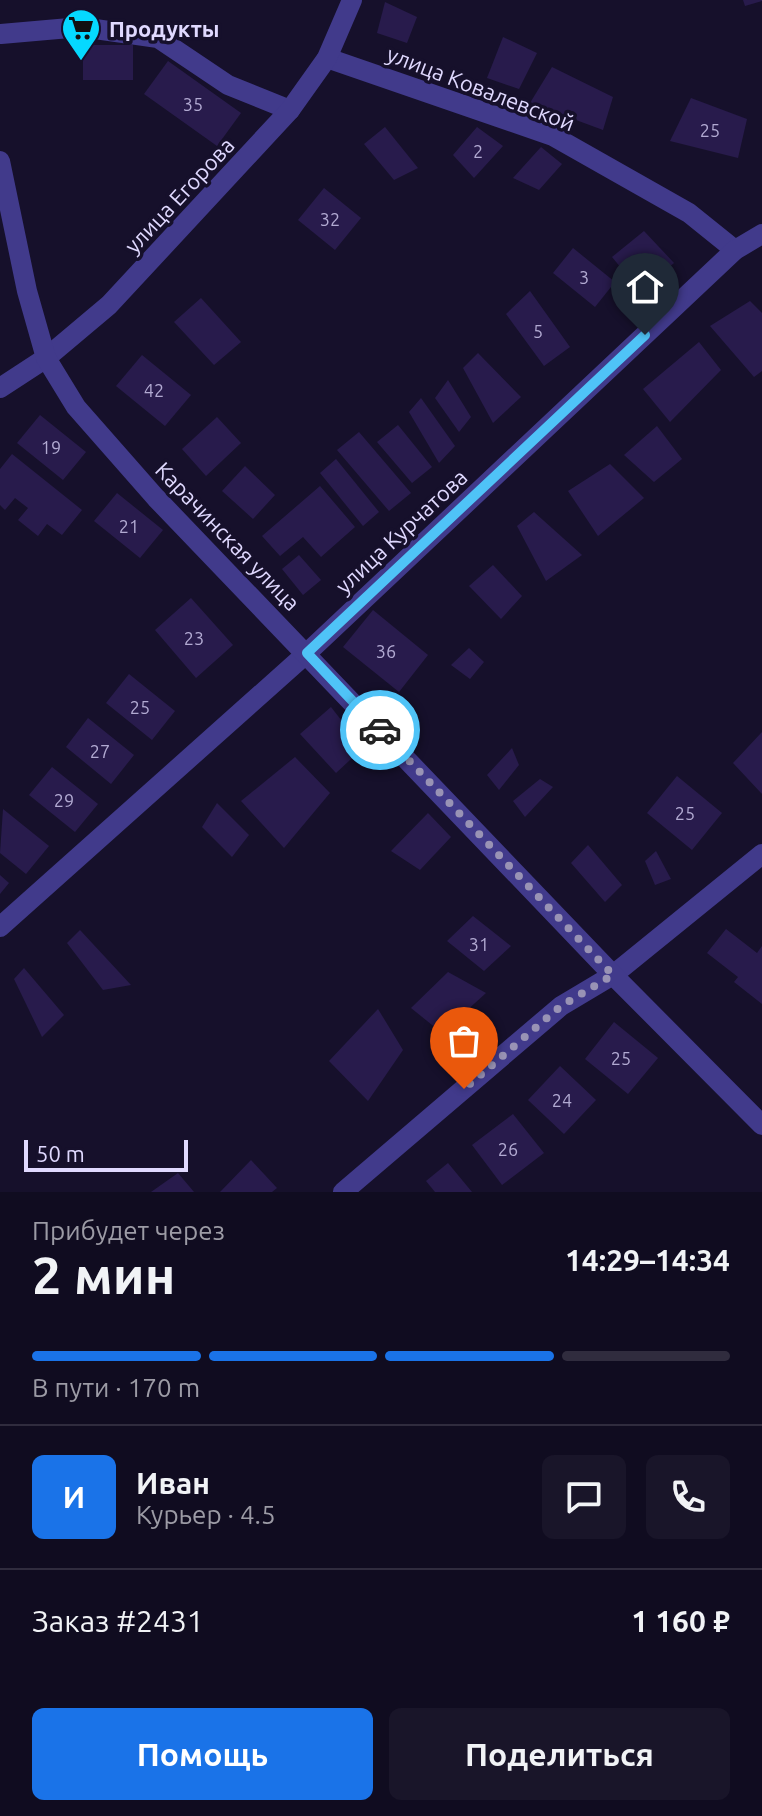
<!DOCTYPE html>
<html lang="ru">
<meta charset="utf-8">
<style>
:root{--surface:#100c20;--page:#191529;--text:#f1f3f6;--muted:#9c9ba5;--line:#302c3e;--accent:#1a73e8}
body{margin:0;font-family:Ubuntu,sans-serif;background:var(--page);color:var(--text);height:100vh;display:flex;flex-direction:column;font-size:30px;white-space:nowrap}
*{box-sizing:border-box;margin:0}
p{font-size:26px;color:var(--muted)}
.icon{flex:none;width:44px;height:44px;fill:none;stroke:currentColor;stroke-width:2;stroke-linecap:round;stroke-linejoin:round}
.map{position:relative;height:1192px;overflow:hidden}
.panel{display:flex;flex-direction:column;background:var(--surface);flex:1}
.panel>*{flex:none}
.scale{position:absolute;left:24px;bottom:20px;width:164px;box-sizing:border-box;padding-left:8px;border:4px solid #e0d9ff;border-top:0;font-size:22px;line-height:28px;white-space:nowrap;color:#e0d9ff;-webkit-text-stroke:6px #16102b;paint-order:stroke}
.pin{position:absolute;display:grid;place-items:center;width:68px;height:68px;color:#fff;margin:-82px -34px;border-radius:50% 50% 50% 0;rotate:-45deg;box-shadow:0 0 8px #0007}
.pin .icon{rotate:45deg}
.courier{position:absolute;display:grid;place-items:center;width:80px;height:80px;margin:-40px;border:6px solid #4fc3f7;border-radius:50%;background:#fff;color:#222;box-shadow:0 2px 10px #0007}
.headline em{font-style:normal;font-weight:600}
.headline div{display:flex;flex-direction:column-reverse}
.headline{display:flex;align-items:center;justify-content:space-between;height:136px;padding:0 32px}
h1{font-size:52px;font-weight:600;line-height:60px}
.bar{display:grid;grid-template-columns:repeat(4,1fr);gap:12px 8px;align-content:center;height:96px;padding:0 32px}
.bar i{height:10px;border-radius:6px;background:var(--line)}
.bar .active{background:var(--accent)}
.bar p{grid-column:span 4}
.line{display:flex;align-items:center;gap:20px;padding:0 32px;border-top:2px solid var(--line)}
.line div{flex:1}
.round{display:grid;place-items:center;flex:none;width:84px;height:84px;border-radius:12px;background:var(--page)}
.button{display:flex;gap:16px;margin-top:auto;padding:16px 32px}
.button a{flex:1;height:92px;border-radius:12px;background:var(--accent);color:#fff;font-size:32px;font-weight:600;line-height:92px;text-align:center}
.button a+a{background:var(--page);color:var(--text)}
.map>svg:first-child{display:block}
.building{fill:#281b4c}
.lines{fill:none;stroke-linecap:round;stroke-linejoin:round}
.minor{stroke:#413a8b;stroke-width:20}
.tertiary{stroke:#413a8b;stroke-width:20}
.done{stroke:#9993b5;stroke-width:8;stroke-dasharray:0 14.4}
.route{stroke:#4fc3f7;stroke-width:10}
.labels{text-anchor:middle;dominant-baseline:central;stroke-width:7;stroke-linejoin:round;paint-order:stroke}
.number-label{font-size:18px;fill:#b2aad2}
.poi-label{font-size:22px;font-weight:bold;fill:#e0d9ff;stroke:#16102b;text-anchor:start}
.street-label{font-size:22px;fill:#e0d9ff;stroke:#16102b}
</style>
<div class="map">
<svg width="762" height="1192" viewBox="0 0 762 1192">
<rect width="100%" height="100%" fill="#16102b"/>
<!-- building -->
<g class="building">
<polygon points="743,0 762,0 762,1 745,6"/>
<polygon points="385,2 417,17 407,43 377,33"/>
<polygon points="503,37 537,53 519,89 487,78"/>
<rect x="83" y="45" width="50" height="35"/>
<polygon points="168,61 241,113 217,146 144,94"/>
<polygon points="552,67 613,97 603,130 530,103"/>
<polygon points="691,98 747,119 738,158 670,141"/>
<polygon points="385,127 418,168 394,180 364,144"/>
<polygon points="477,127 503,146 474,178 453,155"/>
<polygon points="541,147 562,164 539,190 513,178"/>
<polygon points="324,188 361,218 335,250 298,220"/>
<polygon points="644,231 674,263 640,291 612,257"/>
<polygon points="573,248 615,282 595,307 553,273"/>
<polygon points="530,291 570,347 544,366 506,314"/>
<polygon points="201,298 241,342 214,365 174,322"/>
<polygon points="750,301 762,313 762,371 754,377 710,326"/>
<polygon points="699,342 721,370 670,422 643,389"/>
<polygon points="478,353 521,397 493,423 463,368"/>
<polygon points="142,355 191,395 165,426 116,386"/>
<polygon points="448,380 471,417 459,432 435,398"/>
<polygon points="421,398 455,446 439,463 409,412"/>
<polygon points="40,415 86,452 63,480 17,443"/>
<polygon points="217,417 241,443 206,476 182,449"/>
<polygon points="398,425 432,467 412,483 377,442"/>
<polygon points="657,426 682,459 654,482 624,455"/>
<polygon points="359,432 411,493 389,511 337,450"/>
<polygon points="12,454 82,510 62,535 47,524 38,536 18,520 28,508 15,498 5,510 0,505 0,469"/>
<polygon points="336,459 379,512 363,526 320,473"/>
<polygon points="610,464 644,498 598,536 568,491"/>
<polygon points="245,466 275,495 253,519 222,491"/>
<polygon points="320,486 355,527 321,557 303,537 280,556 262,536"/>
<polygon points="117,493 163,530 140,558 94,521"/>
<polygon points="534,512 582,555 546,581 517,526"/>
<polygon points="299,555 321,580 303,595 282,569"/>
<polygon points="493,565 522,596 501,619 469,586"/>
<polygon points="191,598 233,645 196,678 155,630"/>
<polygon points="373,610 428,655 399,692 343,647"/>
<polygon points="469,648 484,662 470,679 451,665"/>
<polygon points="129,674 175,711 152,740 106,703"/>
<polygon points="331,707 363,748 336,773 300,734"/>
<polygon points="88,718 134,755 111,784 66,747"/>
<polygon points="762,732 762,794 733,763"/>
<polygon points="512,748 519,765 499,790 487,775"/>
<polygon points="295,757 330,793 284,848 241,801"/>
<polygon points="52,767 98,804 75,832 29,795"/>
<polygon points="677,776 722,813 692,850 647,813"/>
<polygon points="540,779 553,787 525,817 513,801"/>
<polygon points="217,803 249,835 232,857 202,827"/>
<polygon points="3,809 49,846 26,874 0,853"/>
<polygon points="428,813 451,837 420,870 391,851"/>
<polygon points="588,845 622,885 605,902 571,863"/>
<polygon points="656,851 671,879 655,885 645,861"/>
<polygon points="0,875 9,883 0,894"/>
<polygon points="473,916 511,946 484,971 447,941"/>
<polygon points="726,929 757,953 762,946 762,1004 734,982 738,977 707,953"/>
<polygon points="80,930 131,985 103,990 67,943"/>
<polygon points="24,968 64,1015 42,1037 14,979"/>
<polygon points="448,972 486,993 442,1033 411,1008"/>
<polygon points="378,1009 403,1050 368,1101 329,1061"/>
<polygon points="614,1022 658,1058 628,1094 585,1059"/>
<polygon points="560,1066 596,1100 564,1134 528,1100"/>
<polygon points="513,1114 544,1153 502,1185 472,1145"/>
<polygon points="251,1160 277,1188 272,1192 220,1192"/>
<polygon points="448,1163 472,1192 435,1192 426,1181"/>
<polygon points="178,1173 194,1192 151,1192"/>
</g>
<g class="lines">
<!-- minor -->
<g class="minor">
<polyline points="1,34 81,27 158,38 228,85 290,110"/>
<polyline points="327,58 553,136 689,213 735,250"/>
<polyline points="0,388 46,358 109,305 290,110 327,58 352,0"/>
<polyline points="0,927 307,653 735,250 762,234"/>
<polyline points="343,1192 561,1006 613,975 762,854"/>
</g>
<!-- tertiary -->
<polyline class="tertiary" points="0,161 27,291 46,358 76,407 156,498 613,975 762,1125"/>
</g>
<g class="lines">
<!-- done -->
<polyline class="done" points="380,730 613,975 561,1006 464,1089"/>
<!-- route -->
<polyline class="route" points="380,730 307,653 645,335"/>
</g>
<!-- icons -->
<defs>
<g id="supermarket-pin" transform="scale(2)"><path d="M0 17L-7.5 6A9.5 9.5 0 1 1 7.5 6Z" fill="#05d9ff" stroke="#16102b"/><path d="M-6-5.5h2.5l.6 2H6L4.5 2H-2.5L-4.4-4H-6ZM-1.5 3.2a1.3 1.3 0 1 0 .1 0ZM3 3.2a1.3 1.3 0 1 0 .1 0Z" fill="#111"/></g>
</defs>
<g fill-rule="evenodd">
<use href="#supermarket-pin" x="81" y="28"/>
</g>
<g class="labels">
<!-- number labels -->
<g class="number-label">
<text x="193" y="104">35</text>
<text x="710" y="130">25</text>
<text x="478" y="151">2</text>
<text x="330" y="219">32</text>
<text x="584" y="277">3</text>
<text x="538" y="331">5</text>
<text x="154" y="390">42</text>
<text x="51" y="447">19</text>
<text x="129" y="526">21</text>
<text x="194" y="638">23</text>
<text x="386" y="651">36</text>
<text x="140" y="707">25</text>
<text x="100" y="751">27</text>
<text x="64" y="800">29</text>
<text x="685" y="813">25</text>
<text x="479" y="944">31</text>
<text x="621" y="1058">25</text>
<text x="562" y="1100">24</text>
<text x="508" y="1149">26</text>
</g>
<!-- poi labels -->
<g class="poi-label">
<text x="109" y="28">Продукты</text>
</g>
<!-- street labels -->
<g class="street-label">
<text transform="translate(481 88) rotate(21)">улица Ковалевской</text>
<text transform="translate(179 195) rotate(-47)">улица Егорова</text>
<text transform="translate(401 531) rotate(-43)">улица Курчатова</text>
<text transform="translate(228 536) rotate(46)">Карачинская улица</text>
</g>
</g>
</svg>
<div class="scale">50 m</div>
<div class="pin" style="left:464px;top:1089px;background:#ea580c"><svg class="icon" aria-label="bag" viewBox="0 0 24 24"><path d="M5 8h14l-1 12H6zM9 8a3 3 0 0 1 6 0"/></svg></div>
<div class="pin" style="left:645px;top:335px;background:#1f2937"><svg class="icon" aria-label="home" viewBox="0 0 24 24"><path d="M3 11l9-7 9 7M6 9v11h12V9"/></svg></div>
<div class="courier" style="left:380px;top:730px"><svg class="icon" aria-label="car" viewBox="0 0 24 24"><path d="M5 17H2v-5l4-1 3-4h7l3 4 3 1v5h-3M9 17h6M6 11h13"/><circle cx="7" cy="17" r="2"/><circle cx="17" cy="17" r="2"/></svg></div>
</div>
<section class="panel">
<div class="headline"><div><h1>2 мин</h1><p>Прибудет через</p></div><em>14:29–14:34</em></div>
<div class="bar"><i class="active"></i><i class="active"></i><i class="active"></i><i></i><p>В пути · 170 m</p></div>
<div class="line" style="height:144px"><b class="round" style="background:var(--accent);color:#fff">И</b><div><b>Иван</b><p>Курьер · 4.5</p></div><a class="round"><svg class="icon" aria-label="chat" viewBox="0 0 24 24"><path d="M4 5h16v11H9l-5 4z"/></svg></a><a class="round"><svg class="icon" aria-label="phone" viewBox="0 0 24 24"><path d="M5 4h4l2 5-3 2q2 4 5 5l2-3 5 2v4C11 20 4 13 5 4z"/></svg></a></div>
<div class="line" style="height:104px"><div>Заказ #2431</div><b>1 160 ₽</b></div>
<div class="button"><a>Помощь</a><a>Поделиться</a></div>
</section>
